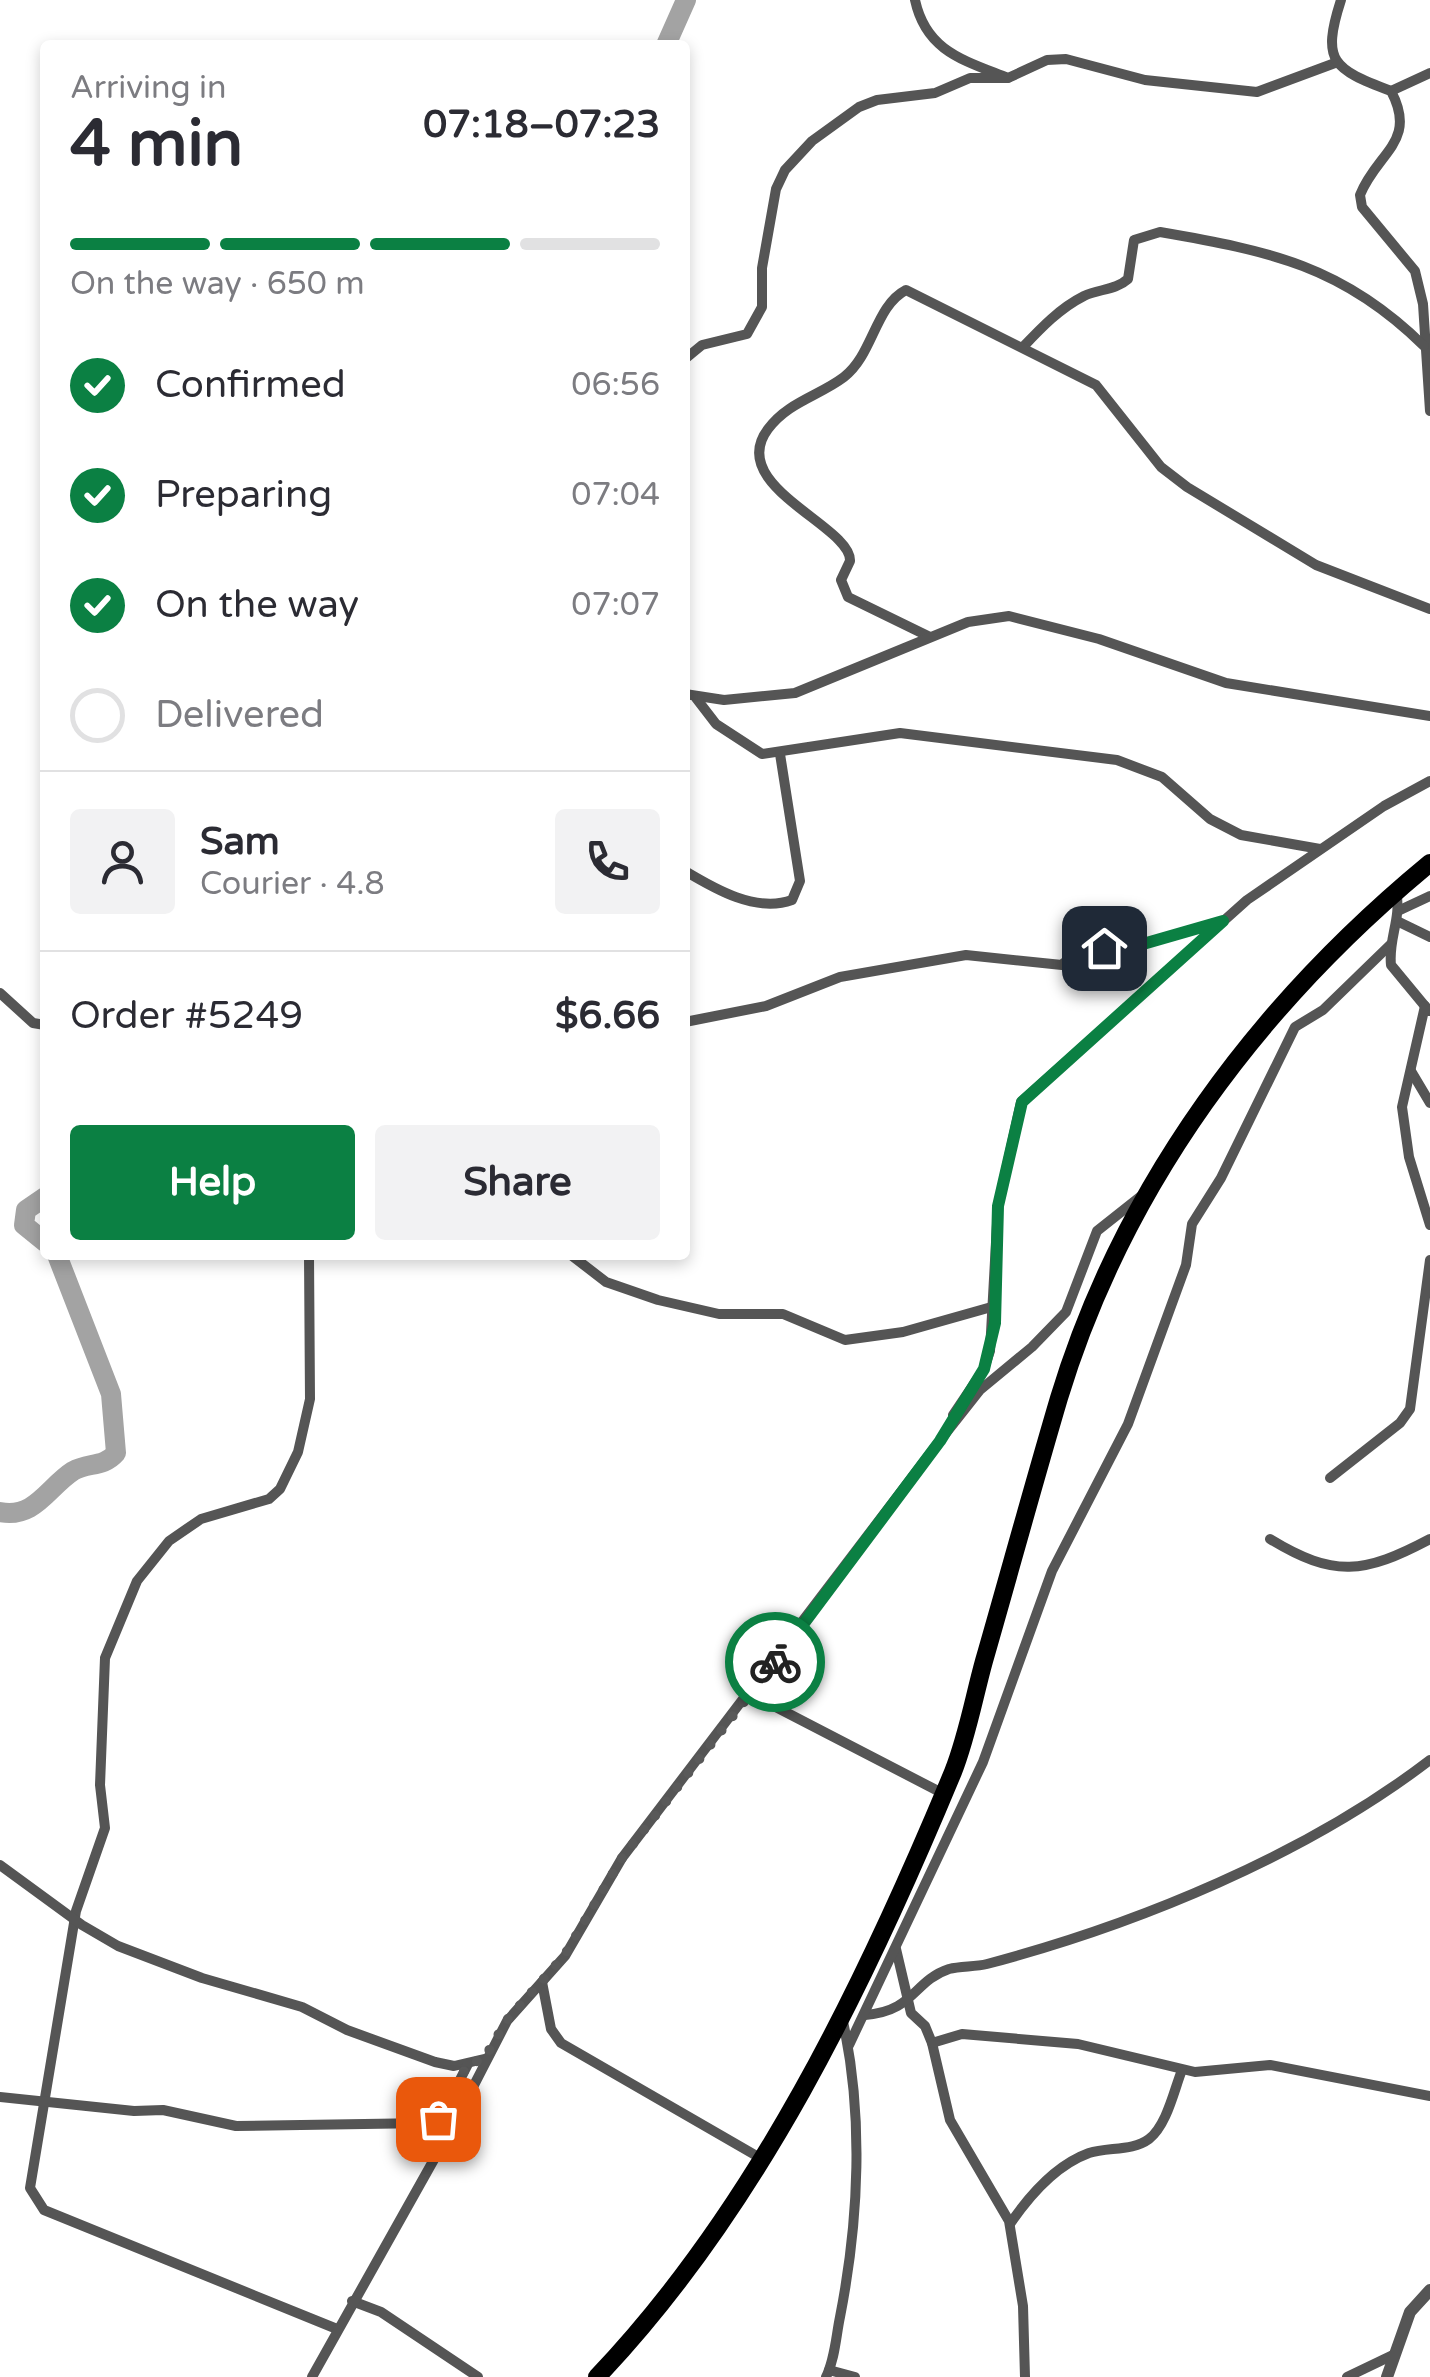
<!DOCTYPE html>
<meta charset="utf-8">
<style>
:root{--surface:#fff;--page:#f2f2f3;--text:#2b2b33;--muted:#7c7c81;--line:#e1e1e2;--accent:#0b8043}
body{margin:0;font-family:"Varela Round",sans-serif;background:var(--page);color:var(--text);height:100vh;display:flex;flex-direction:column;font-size:38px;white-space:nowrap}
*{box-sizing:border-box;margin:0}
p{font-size:32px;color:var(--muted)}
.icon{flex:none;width:55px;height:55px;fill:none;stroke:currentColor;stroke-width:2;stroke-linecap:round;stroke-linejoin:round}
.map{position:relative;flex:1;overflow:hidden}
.panel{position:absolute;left:40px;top:40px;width:650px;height:1220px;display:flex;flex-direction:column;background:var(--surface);border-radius:10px;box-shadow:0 5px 15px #0003}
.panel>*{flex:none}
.pin{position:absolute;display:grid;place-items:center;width:85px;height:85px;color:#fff;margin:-42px;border-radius:20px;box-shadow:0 5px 15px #0006}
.courier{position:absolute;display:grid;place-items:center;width:100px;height:100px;margin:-50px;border:8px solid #0b8043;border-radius:50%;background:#fff;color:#222;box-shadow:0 2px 12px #0007}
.summary em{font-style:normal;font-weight:700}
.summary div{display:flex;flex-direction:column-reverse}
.summary{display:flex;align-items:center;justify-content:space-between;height:170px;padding:0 30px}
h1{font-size:65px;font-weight:700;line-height:75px}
.bar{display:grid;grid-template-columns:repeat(4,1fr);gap:15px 10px;align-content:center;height:120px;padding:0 30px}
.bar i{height:12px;border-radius:8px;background:var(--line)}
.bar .current{background:var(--accent)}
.bar p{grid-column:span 4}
.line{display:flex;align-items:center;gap:25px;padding:0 30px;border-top:2px solid var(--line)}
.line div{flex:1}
.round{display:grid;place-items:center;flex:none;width:105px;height:105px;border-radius:10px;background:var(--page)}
ol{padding:0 30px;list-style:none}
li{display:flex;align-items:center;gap:30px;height:110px}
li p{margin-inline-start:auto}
li .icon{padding:10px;border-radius:50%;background:var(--accent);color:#fff;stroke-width:4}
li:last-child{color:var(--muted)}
li i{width:55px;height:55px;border:5px solid var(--line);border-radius:50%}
.primary-button{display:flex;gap:20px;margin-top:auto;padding:20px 30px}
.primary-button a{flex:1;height:115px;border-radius:10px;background:var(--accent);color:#fff;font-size:40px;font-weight:700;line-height:115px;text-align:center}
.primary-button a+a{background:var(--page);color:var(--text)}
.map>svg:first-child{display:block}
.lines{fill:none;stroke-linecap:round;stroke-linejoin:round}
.river{stroke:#a3a3a3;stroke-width:20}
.minor{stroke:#555;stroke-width:10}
.tertiary{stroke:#555;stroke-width:12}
.trunk{stroke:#000;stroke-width:18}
.done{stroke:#595959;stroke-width:10;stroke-dasharray:0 18}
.route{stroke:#0b8043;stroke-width:12}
</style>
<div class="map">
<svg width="1430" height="2377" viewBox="0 0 1430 2377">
<rect width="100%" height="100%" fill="#fff"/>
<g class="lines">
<!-- river -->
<g class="river">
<polyline points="666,45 686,0"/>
<polyline points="45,1197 26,1210 24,1225 45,1242"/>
<path d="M0,1512C35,1519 48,1487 73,1471C88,1462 103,1468 116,1453L111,1394L57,1255"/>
</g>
<!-- minor -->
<g class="minor">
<path d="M915,0C926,51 963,60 1008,78L1047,60L1066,59L1145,80L1257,92L1335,63"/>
<path d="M1341,0C1321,62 1333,69 1391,91C1418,142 1377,152 1360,195L1362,207L1415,271L1423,304L1430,411"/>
<polyline points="1391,91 1430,73"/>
<path d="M1023,347C1041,328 1060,308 1084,296C1099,289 1116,290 1128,279L1134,240L1160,232C1270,251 1343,266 1424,346"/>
<polyline points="685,359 702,345 747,334 762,307 762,268 776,189 785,170 812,141 859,107 877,100 935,93 970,78 1008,78"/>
<path d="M930,637L848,597L841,580L850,561C852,526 725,486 768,429C788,402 819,396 844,377C873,355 875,306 906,290L1096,385L1161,467L1187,487L1316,565L1430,609"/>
<polyline points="685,694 724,700 795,693 968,622 1009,616 1099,639 1226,683 1430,716"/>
<polyline points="696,698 716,724 762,754 900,733 1117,760 1162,777 1210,819 1241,835 1320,849"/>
<path d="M685,871C715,889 756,913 792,900L800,881L780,754"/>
<path d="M1396,891C1402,919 1388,938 1391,965L1429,1011"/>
<polyline points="1400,910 1430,896"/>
<polyline points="1399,922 1430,937"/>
<polyline points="0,993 33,1023 45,1025"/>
<polyline points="1425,1006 1402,1107 1409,1157 1430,1225"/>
<polyline points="685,1022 766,1006 840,977 966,955 1062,965 1078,950 1135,946 1221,922"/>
<polyline points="1411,1071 1430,1103"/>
<polyline points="309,1255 310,1399 298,1452 280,1489 269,1499 201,1519 169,1541 137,1581 105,1658 100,1785 105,1828 76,1911 30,2188 44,2210 337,2329"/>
<polyline points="571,1255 606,1282 658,1300 719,1314 783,1314 845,1340 903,1332 995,1306"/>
<polyline points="953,1415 984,1369 990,1351 998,1206 1021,1102 1247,900 1384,806 1430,781"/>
<polyline points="1330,1478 1400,1423 1410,1409 1430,1260"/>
<path d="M1270,1539C1334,1578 1364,1574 1430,1539"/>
<polyline points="757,1684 768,1703 942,1793"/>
<polyline points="0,1865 82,1925 118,1946 202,1978 302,2007 347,2030 435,2062 454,2066 484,2059"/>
<polyline points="896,1949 911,2013 925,2026 932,2043 950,2120 1009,2221 1023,2306 1025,2377"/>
<polyline points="542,1982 551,2029 561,2043 762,2159"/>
<path d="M865,2015C915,2011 913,1981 949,1969C961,1966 975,1967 987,1964C1138,1924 1306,1855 1430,1760"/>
<polyline points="932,2043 962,2034 1078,2044 1195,2072 1270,2065 1430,2096"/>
<polyline points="849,2045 983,1762 1052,1571 1128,1424 1186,1265 1192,1224 1221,1178 1295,1027 1323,1010 1391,944"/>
<polyline points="0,2097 134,2111 163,2110 236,2126 427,2123 443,2113 468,2064"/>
<path d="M1010,2224C1029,2196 1056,2165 1089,2153C1108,2147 1133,2151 1149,2139C1167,2125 1174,2090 1182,2070"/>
<polyline points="352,2301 381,2312 478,2377"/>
<polyline points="829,2370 855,2377"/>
<polyline points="312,2377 455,2122 507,2021 565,1956 622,1858 935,1447 980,1390 1032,1347 1066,1312 1097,1231 1145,1193"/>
<path d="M826,2377C835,2359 836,2336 840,2317C859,2220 864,2114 842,2017"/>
<polyline points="1347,2377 1395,2354"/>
</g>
<!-- tertiary -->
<polyline class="tertiary" points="1387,2377 1410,2312 1430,2290"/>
<!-- trunk -->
<path class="trunk" d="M597,2377C757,2209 865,1984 953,1772C967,1737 974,1697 984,1661C1009,1574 1033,1486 1059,1398C1124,1184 1259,1004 1430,863"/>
</g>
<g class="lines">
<!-- done -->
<polyline class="done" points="438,2119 468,2064 484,2059 507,2020 564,1956 622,1858 775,1662"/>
<!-- route -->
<polyline class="route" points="775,1662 940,1441 984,1369 995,1323 998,1206 1022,1102 1223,921 1136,946 1104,948"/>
</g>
</svg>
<div class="pin" style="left:438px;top:2119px;background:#ea580c"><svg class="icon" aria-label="bag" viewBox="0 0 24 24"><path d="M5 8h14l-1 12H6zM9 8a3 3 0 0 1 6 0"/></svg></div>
<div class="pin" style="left:1104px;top:948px;background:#1f2937"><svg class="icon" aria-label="home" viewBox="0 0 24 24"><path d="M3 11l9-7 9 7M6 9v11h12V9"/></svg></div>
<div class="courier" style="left:775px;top:1662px"><svg class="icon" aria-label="bike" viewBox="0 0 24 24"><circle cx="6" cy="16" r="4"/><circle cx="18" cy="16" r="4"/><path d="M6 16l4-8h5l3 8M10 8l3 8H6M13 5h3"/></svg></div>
<section class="panel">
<div class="summary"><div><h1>4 min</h1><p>Arriving in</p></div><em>07:18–07:23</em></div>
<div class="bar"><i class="current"></i><i class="current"></i><i class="current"></i><i></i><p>On the way · 650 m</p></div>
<ol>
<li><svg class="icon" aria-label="check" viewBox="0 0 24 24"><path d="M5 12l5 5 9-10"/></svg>Confirmed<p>06:56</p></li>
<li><svg class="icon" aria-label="check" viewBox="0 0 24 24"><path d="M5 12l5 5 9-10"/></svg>Preparing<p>07:04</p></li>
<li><svg class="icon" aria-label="check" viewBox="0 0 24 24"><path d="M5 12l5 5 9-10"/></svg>On the way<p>07:07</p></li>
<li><i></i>Delivered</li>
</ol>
<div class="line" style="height:180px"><a class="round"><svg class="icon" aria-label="person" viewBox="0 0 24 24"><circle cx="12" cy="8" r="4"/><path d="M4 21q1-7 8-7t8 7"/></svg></a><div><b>Sam</b><p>Courier · 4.8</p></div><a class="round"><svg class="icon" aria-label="phone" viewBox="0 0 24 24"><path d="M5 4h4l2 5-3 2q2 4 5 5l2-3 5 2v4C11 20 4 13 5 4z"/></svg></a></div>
<div class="line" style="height:130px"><div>Order #5249</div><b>$6.66</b></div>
<div class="primary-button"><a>Help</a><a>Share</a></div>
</section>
</div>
